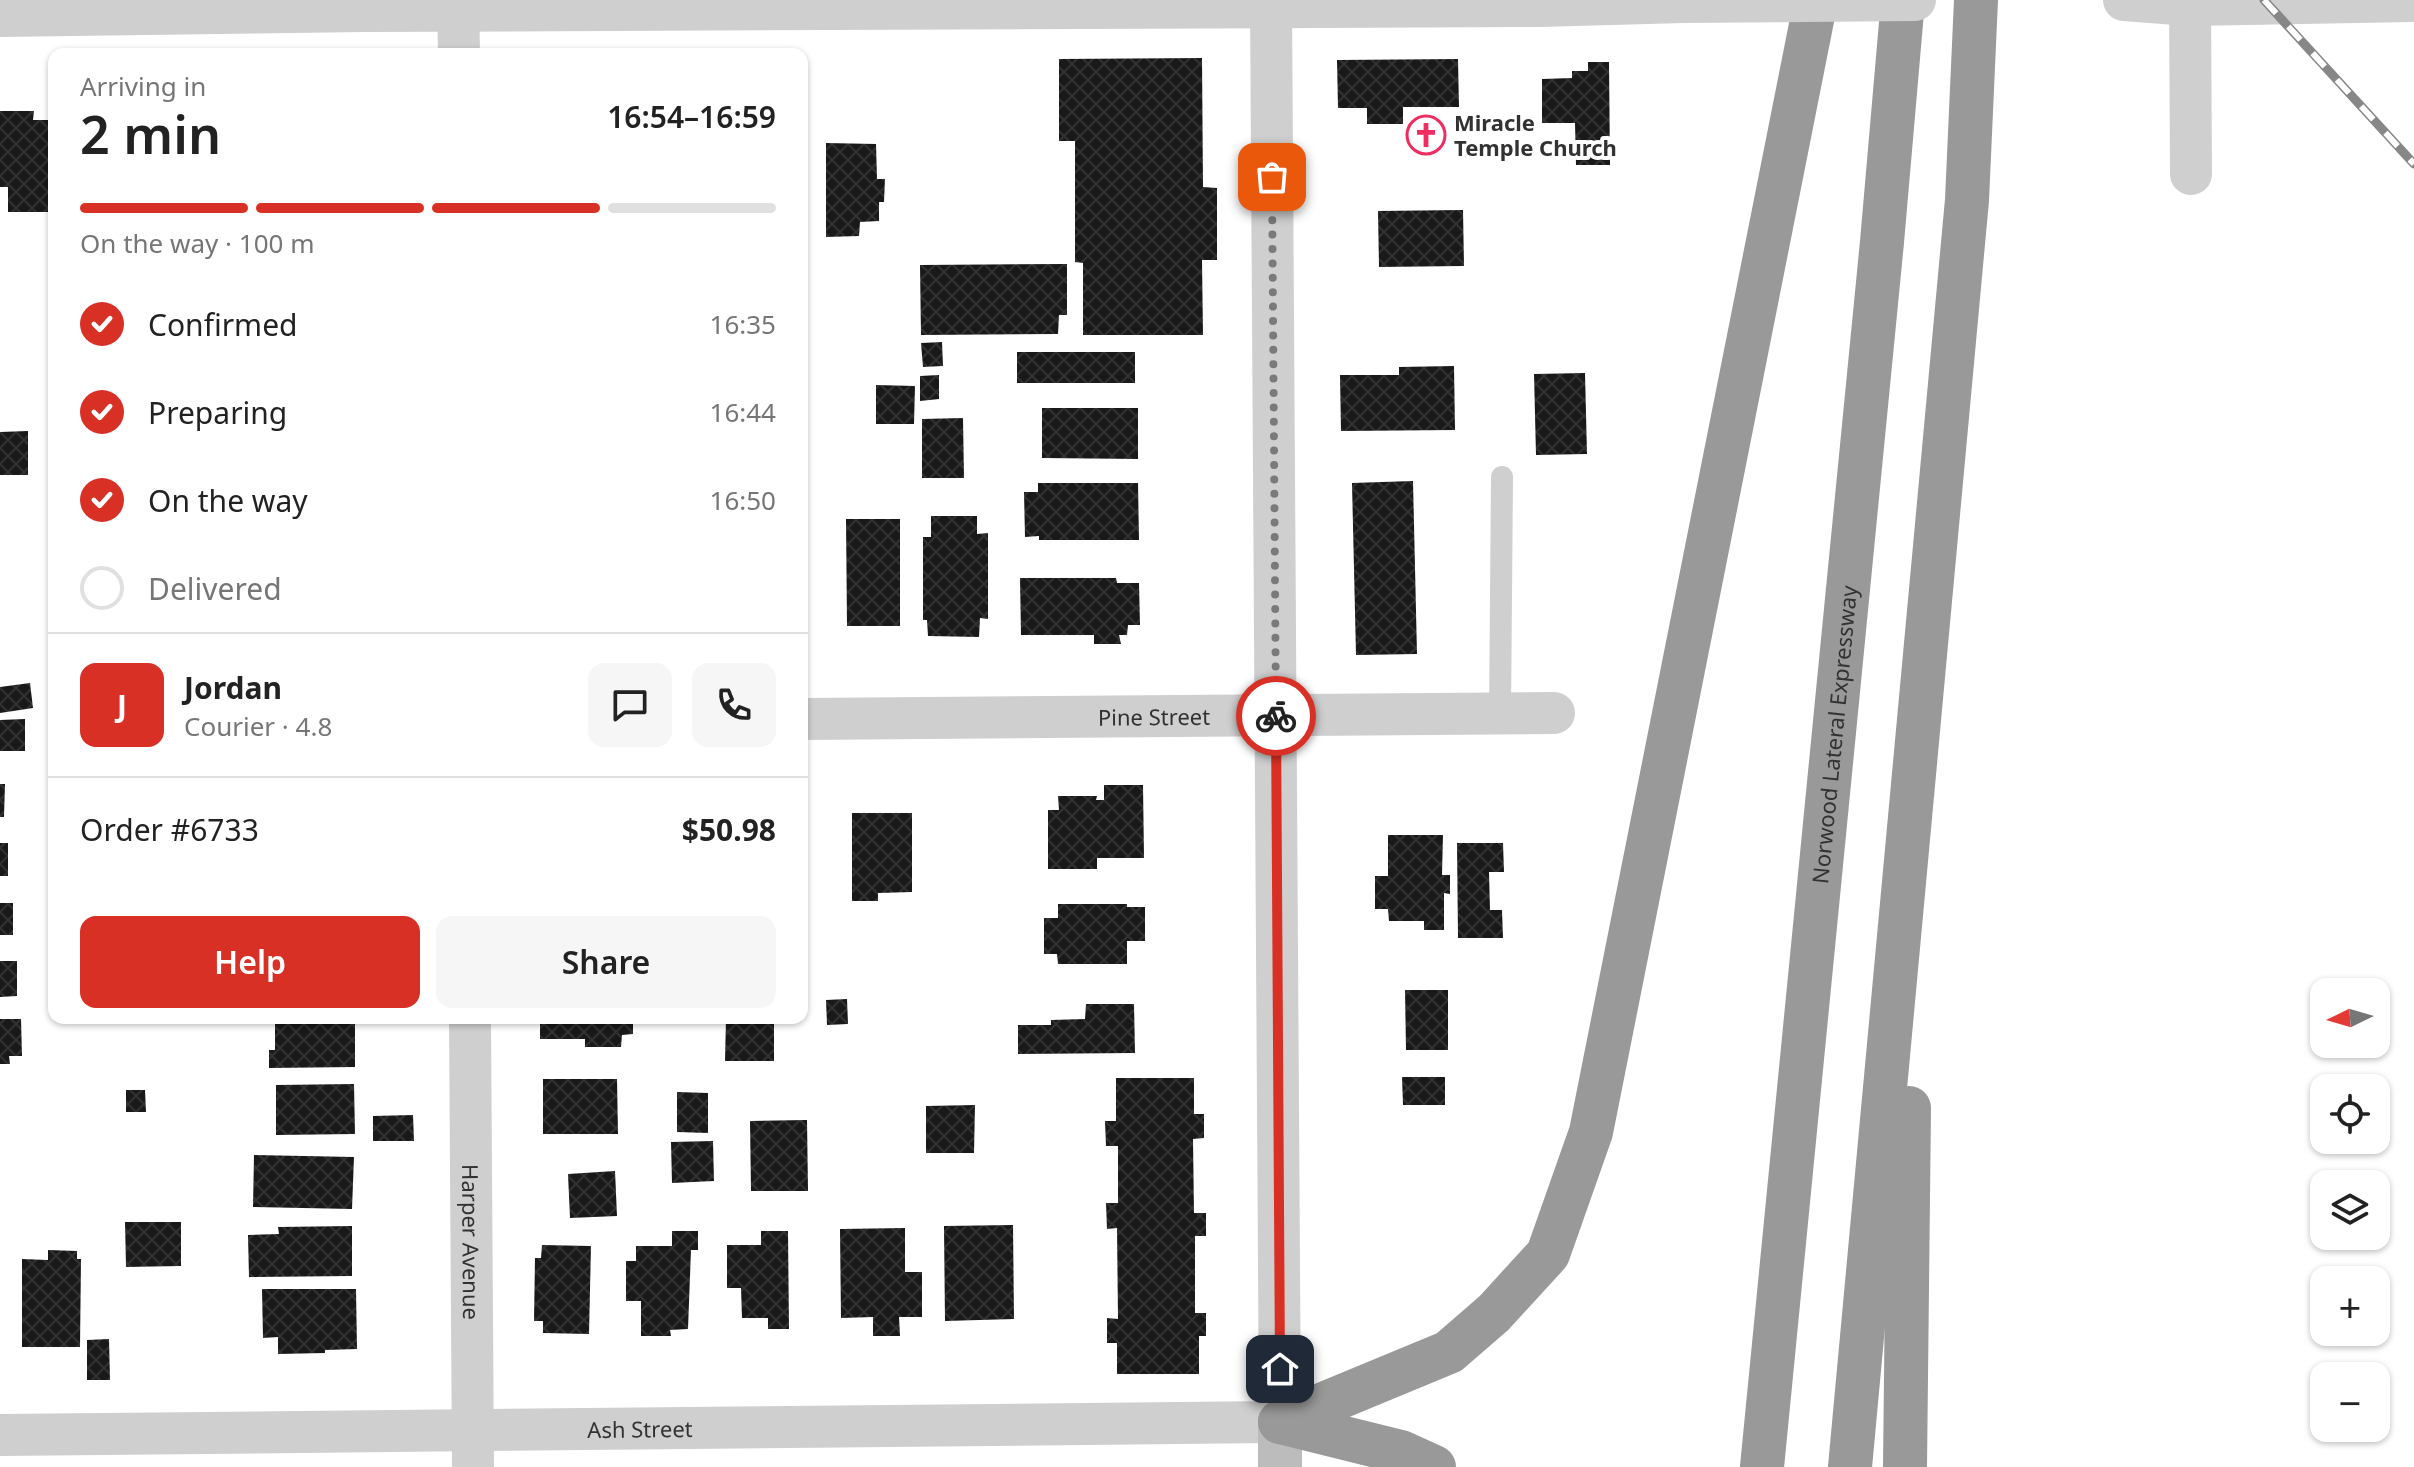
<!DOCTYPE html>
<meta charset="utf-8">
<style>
:root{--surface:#fff;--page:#f6f6f6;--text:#222;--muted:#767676;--line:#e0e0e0;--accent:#d93025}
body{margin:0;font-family:"Noto Sans",sans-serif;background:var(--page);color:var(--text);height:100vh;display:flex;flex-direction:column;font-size:30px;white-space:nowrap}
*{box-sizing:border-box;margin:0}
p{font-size:26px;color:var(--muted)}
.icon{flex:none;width:44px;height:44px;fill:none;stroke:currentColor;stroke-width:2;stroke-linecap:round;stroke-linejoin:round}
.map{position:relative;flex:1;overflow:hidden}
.drawer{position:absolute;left:48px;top:48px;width:760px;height:976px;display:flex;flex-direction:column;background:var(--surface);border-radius:16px;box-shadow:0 2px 6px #0004}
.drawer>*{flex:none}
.needle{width:52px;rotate:265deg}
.controls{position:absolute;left:2310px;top:978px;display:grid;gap:16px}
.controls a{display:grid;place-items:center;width:80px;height:80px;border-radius:16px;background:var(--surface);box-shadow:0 2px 6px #0004;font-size:40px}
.pin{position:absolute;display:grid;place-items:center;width:68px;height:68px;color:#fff;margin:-34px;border-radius:16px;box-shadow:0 4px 12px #0006}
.courier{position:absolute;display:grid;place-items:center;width:80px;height:80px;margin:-40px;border:6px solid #d93025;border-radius:50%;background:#fff;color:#222;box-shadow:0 2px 10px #0007}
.headline em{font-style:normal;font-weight:600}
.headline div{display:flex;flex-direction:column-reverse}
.headline{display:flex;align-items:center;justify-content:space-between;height:136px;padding:0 32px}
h1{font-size:52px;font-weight:600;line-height:60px}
.bar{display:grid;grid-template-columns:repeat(4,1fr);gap:12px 8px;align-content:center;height:96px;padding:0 32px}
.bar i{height:10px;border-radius:6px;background:var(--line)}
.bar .on{background:var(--accent)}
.bar p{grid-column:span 4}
.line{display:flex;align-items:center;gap:20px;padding:0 32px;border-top:2px solid var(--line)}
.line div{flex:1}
.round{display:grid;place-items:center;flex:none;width:84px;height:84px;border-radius:16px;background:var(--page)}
ol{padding:0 32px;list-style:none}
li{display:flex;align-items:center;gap:24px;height:88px}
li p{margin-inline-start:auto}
li .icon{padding:8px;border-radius:50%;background:var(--accent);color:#fff;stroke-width:4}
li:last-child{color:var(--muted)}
li i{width:44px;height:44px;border:4px solid var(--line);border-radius:50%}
.action{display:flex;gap:16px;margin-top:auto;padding:16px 32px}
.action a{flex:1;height:92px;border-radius:16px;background:var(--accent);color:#fff;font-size:32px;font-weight:600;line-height:92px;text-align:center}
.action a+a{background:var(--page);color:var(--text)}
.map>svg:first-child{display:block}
.building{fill:url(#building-cross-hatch)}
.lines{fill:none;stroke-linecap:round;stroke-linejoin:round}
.lane{stroke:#cfcfcf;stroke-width:22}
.street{stroke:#cfcfcf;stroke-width:42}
.secondary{stroke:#bcbcbc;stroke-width:44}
.highway{stroke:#999;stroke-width:44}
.rail-casing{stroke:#878787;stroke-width:9}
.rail{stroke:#fff;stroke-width:6;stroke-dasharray:18;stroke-linecap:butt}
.street-bridge{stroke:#cfcfcf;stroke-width:42}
.done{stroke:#7a7a7a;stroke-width:8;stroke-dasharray:0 14.4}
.route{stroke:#d93025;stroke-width:10}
.labels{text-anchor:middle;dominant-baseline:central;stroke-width:8;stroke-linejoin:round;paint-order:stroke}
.poi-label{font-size:22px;font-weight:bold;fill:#323232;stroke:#fff;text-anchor:start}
.street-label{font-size:22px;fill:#323232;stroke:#fff}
</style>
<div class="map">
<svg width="2414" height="1467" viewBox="0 0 2414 1467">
<defs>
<pattern id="building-cross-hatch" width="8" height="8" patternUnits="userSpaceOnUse" patternTransform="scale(2)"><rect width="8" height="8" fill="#191919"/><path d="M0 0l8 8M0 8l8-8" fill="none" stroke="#323232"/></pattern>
</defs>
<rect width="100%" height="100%" fill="#fff"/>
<!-- building -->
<g class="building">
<polygon points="1202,58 1203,187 1217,188 1217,260 1202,260 1203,335 1083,335 1083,263 1075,262 1075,141 1059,141 1059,59"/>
<polygon points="1458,59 1459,107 1403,107 1403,124 1367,124 1367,108 1338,108 1337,60"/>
<polygon points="1588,62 1609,62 1610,165 1576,165 1575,123 1542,123 1542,79 1572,78 1572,71 1588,71"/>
<polygon points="0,111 34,111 33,120 54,120 54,212 8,212 8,187 0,187"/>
<polygon points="826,143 876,144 877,179 885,179 884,202 879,202 879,221 860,222 859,236 826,237"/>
<polygon points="1463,210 1464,266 1379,267 1378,211"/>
<polygon points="1067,264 1067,315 1059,315 1058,334 921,335 920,265"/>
<polygon points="942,342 943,366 923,367 921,343"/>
<rect x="1017" y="352" width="118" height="31"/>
<polygon points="1454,366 1455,430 1341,431 1340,375 1399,375 1399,367"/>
<polygon points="1585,373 1587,454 1536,455 1534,374"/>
<polygon points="939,375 939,399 920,401 920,376"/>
<polygon points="876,385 915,386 914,424 876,424"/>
<polygon points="1042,408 1138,408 1138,459 1042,458"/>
<polygon points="963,418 964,478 922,478 922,419"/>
<polygon points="28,431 28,475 0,475 0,432"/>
<polygon points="1413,481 1417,654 1356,655 1352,483"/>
<polygon points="1038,483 1138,483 1139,540 1039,540 1039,536 1025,537 1024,492 1038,492"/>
<polygon points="931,516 977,516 977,534 988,533 988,619 980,618 979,637 928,636 927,620 923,620 923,537 931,537"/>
<polygon points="846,519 900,519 900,626 847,626"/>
<polygon points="1020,578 1116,578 1117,583 1139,583 1140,625 1128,625 1127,635 1119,635 1121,644 1094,644 1094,635 1021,635"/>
<polygon points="30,683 33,708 0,713 0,687"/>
<polygon points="25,719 25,751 0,751 0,720"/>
<polygon points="0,784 5,784 4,817 0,817"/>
<polygon points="1104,785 1143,785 1144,858 1097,858 1097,869 1048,869 1048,810 1059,810 1058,796 1097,796 1096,800 1104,800"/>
<polygon points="852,813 912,813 912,892 878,893 878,901 852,901"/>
<polygon points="1388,835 1443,835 1442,875 1450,875 1450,894 1444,893 1444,930 1424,930 1424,921 1389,921 1388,909 1375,909 1375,876 1388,876"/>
<rect x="0" y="843" width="8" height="33"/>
<polygon points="1457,843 1503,843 1504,872 1489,872 1490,910 1502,910 1503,938 1458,938"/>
<rect x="0" y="903" width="13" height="32"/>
<polygon points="1058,904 1127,904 1127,907 1145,907 1145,941 1127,941 1127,964 1058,964 1057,954 1044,954 1044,918 1058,918"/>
<polygon points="0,961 17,961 17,996 0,997"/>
<polygon points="1405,990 1448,990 1448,1050 1406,1050"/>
<polygon points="847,999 848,1024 827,1025 826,1000"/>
<polygon points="1086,1004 1134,1004 1135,1053 1018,1054 1018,1025 1051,1025 1051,1020 1085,1019"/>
<polygon points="540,1018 633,1018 633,1034 622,1035 621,1047 585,1047 585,1039 540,1039"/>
<polygon points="726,1018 774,1018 774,1061 725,1061"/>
<polygon points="0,1019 21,1019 22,1056 9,1056 10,1064 0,1064"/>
<polygon points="275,1019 355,1019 355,1067 269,1068 269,1050 275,1050"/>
<polygon points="1402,1077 1445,1077 1445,1105 1403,1105"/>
<polygon points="1116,1078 1194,1078 1194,1114 1204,1114 1204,1138 1193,1139 1194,1213 1206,1213 1206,1236 1195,1236 1195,1313 1206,1313 1206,1336 1199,1336 1199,1374 1117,1374 1117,1343 1107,1343 1107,1318 1118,1319 1117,1228 1107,1229 1106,1203 1118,1203 1118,1146 1106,1146 1105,1121 1116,1121"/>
<polygon points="543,1079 617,1079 618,1134 543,1134"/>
<polygon points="354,1084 355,1134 276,1135 276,1085"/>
<polygon points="126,1090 145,1090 146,1112 126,1112"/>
<polygon points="677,1092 708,1093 708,1133 677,1132"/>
<polygon points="975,1105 974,1153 926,1153 926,1106"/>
<polygon points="413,1115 414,1141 373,1141 373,1116"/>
<polygon points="807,1120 808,1191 751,1191 750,1121"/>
<polygon points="713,1141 714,1181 672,1183 671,1142"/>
<polygon points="254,1155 354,1157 352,1209 253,1207"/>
<polygon points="615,1171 617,1216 570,1218 568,1174"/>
<polygon points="125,1222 181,1222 181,1266 126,1267"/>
<polygon points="1013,1225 1014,1319 945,1321 944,1226"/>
<polygon points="352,1226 352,1276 249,1277 248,1235 279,1234 278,1227"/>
<polygon points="905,1228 905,1272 922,1272 922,1317 899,1317 900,1336 873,1336 873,1317 841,1318 840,1229"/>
<polygon points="672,1231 698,1231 698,1250 691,1250 688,1329 670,1330 671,1336 641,1336 641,1301 626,1301 626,1261 636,1261 636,1246 672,1246"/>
<polygon points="761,1231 788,1231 789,1329 768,1329 768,1318 742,1318 741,1288 727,1288 727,1245 761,1245"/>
<polygon points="542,1245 591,1246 589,1334 543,1333 543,1321 534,1321 535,1258 541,1258"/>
<polygon points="48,1250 77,1251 77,1259 81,1259 80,1347 22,1347 22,1259 48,1260"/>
<polygon points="262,1289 356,1289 357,1349 325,1350 325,1353 278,1354 278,1337 263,1338"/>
<polygon points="109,1339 110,1380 87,1380 87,1340"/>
</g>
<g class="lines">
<!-- lane -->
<polyline class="lane" points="1500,714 1502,477"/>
<!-- street -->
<g class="street">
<polyline points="458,0 459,54"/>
<polyline points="2124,0 2190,5 2414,1"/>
<polyline points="2190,0 2191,174"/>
<polyline points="0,16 365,11 1539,6 1683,2"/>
<path id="s1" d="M802,719L1554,713"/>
<path id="s2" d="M470,1018L473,1467"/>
<path id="s3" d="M0,1435L1280,1422L1271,0"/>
</g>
<!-- secondary -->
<polyline class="secondary" points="1280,1422 1280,1467"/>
<!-- highway -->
<g class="highway">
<polyline points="1280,1422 1449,1352 1494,1313 1548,1254 1591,1132 1816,0"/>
<polyline points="1280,1422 1401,1452 1434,1467"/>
<path id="s4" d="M1762,1467L1882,242L1903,0"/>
<polyline points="1850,1467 1967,200 1976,0"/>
<polyline points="1905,1467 1909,1108"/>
</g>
<!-- rail casing -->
<g class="rail-casing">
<polyline id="rail" points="2264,0 2414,164"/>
</g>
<!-- rail -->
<use href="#rail" class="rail"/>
<!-- street-bridge -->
<polyline class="street-bridge" points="1683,2 1915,0"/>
</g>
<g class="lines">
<!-- done -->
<polyline class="done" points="1272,177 1276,716"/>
<!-- route -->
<polyline class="route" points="1276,716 1280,1369"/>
</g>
<!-- icons -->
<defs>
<g id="church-ring" transform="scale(2)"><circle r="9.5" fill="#fff" stroke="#ef2d60" stroke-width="1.5"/><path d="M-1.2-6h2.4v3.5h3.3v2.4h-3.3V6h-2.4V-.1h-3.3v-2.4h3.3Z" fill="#ef2d60"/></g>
</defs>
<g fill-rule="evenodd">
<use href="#church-ring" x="1426" y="135"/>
</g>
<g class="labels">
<!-- poi labels -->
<g class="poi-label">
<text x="1454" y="122">Miracle<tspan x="1454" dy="25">Temple Church</tspan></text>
</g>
<!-- street labels -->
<g class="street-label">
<text stroke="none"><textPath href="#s1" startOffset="352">Pine Street</textPath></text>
<text stroke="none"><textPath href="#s4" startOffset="736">Norwood Lateral Expressway</textPath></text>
<text stroke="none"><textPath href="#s2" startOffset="224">Harper Avenue</textPath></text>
<text stroke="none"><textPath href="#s3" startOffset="640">Ash Street</textPath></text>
</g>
</g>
</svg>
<div class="controls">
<a><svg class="needle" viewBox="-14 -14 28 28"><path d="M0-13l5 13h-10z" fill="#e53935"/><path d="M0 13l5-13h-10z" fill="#767676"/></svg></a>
<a><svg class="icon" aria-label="locate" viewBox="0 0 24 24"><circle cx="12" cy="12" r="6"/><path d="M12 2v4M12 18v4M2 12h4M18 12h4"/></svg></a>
<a><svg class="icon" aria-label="layers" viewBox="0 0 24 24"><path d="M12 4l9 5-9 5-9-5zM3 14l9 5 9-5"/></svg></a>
<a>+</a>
<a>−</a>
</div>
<div class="pin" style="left:1272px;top:177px;background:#ea580c"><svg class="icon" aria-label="bag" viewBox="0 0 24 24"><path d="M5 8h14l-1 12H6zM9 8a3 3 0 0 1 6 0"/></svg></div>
<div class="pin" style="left:1280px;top:1369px;background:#1f2937"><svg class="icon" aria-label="home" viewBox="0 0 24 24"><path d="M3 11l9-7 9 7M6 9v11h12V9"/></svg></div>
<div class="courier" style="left:1276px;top:716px"><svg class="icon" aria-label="bike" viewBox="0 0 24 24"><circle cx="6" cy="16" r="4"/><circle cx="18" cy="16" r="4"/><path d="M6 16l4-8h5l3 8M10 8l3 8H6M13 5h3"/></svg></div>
<section class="drawer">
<div class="headline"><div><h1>2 min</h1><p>Arriving in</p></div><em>16:54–16:59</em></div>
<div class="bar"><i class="on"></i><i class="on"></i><i class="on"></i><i></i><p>On the way · 100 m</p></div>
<ol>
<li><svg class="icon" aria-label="check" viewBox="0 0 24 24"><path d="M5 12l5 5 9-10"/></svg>Confirmed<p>16:35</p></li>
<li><svg class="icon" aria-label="check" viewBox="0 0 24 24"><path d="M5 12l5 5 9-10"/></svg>Preparing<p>16:44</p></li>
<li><svg class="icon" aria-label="check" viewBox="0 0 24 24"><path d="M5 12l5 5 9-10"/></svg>On the way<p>16:50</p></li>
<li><i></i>Delivered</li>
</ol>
<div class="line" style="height:144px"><b class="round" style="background:var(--accent);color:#fff">J</b><div><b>Jordan</b><p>Courier · 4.8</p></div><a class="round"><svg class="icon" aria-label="chat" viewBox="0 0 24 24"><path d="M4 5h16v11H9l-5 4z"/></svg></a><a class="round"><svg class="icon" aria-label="phone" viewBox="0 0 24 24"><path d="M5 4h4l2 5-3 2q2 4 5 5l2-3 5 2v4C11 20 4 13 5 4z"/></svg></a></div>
<div class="line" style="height:104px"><div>Order #6733</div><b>$50.98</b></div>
<div class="action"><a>Help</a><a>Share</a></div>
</section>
</div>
